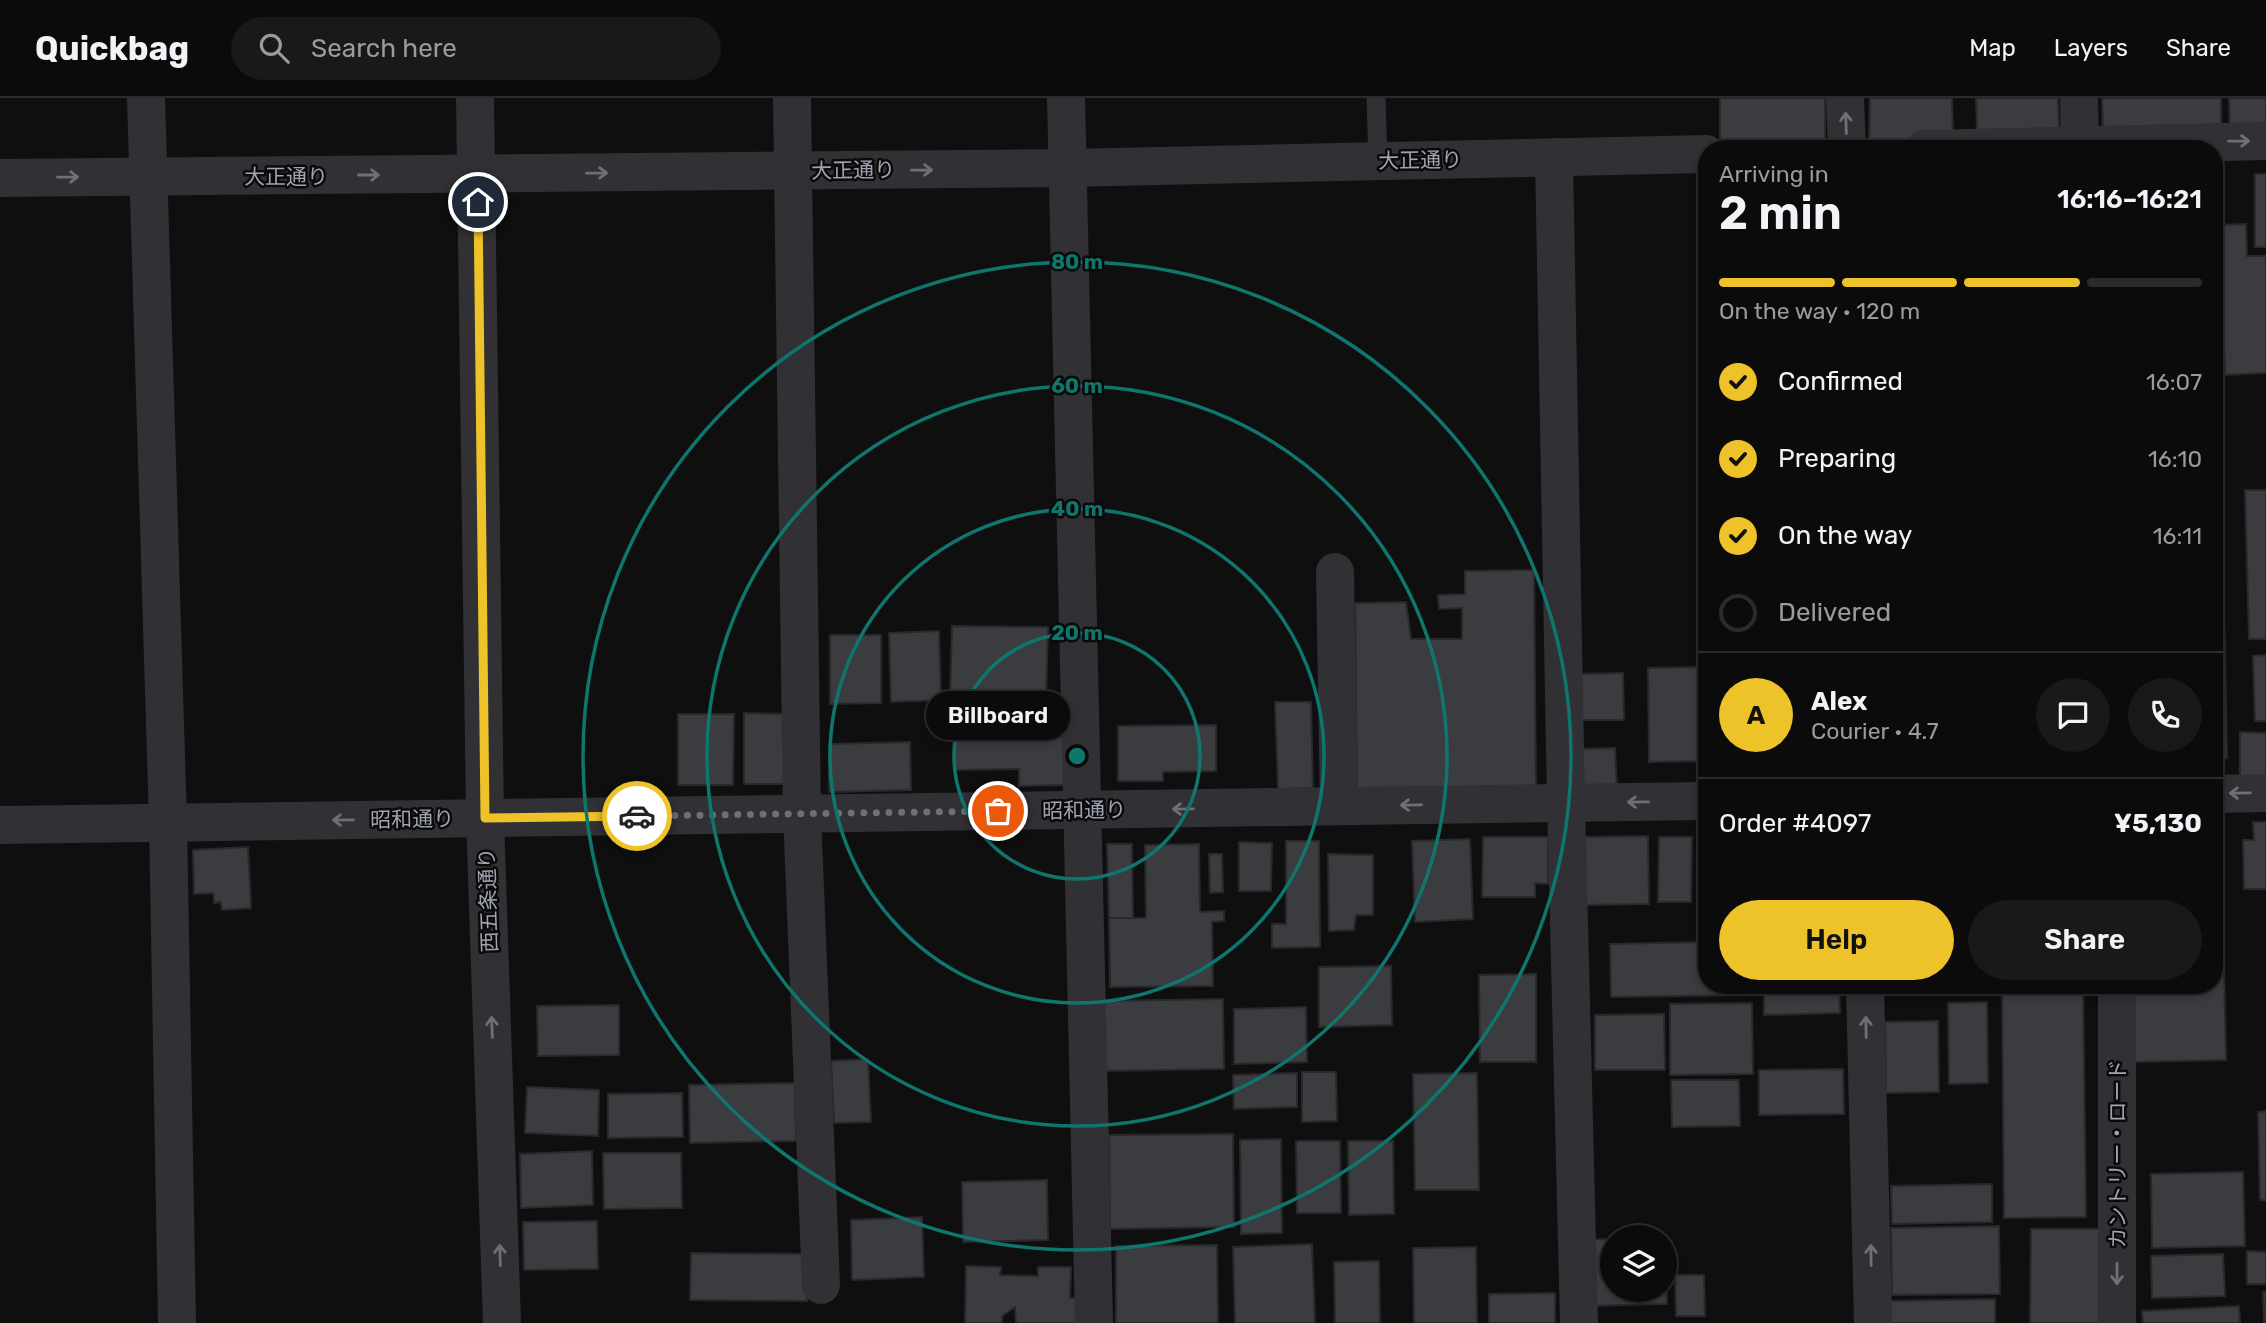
<!DOCTYPE html>
<meta charset="utf-8">
<style>
:root{--surface:#0b0b0c;--page:#19191a;--text:#f1f3f6;--muted:#9a9b9d;--line:#2b2b2d;--accent:#eec229}
body{margin:0;font-family:Rubik,"Noto Sans JP",sans-serif;background:var(--page);color:var(--text);height:100vh;display:flex;flex-direction:column;font-size:26px;white-space:nowrap}
*{box-sizing:border-box;margin:0}
p{font-size:23px;color:var(--muted)}
.icon{flex:none;width:38px;height:38px;fill:none;stroke:currentColor;stroke-width:2;stroke-linecap:round;stroke-linejoin:round}
.map{position:relative;flex:1;overflow:hidden}
.side{position:absolute;left:1698px;top:42px;width:525px;height:854px;display:flex;flex-direction:column;background:var(--surface);border-radius:28px;box-shadow:0 4px 10px #0003,0 0 0 2px var(--line)}
.side>*{flex:none}
.fabs{position:absolute;left:1600px;top:1127px;display:grid;gap:14px}
.fabs a{display:grid;place-items:center;width:77px;height:77px;border-radius:50%;background:var(--surface);box-shadow:0 4px 10px #0003,0 0 0 2px var(--line);font-size:35px}
.pin{position:absolute;display:grid;place-items:center;width:60px;height:60px;color:#fff;margin:-30px;border:4px solid #fff;border-radius:50%;box-shadow:0 2px 7px #0007}
.courier{position:absolute;display:grid;place-items:center;width:70px;height:70px;margin:-35px;border:5px solid #eec229;border-radius:50%;background:#fff;color:#222;box-shadow:0 2px 9px #0007}
.bubble{position:absolute;height:49px;border-radius:24px;background:var(--surface);box-shadow:0 4px 10px #0003,0 0 0 2px var(--line);font-size:23px;font-weight:600;line-height:49px;text-align:center}
.summary em{font-style:normal;font-weight:600}
.summary div{display:flex;flex-direction:column-reverse}
.summary{display:flex;align-items:center;justify-content:space-between;height:119px;padding:0 21px}
h1{font-size:46px;font-weight:600;line-height:52px}
.bar{display:grid;grid-template-columns:repeat(4,1fr);gap:10px 7px;align-content:center;height:84px;padding:0 21px}
.bar i{height:9px;border-radius:5px;background:var(--line)}
.bar .on{background:var(--accent)}
.bar p{grid-column:span 4}
.line{display:flex;align-items:center;gap:18px;padding:0 21px;border-top:2px solid var(--line)}
.line div{flex:1}
.round{display:grid;place-items:center;flex:none;width:74px;height:74px;border-radius:37px;background:var(--page)}
ol{padding:0 21px;list-style:none}
li{display:flex;align-items:center;gap:21px;height:77px}
li p{margin-inline-start:auto}
li .icon{padding:7px;border-radius:50%;background:var(--accent);color:#111;stroke-width:4}
li:last-child{color:var(--muted)}
li i{width:38px;height:38px;border:4px solid var(--line);border-radius:50%}
.action{display:flex;gap:14px;margin-top:auto;padding:14px 21px}
.action a{flex:1;height:80px;border-radius:42px;background:var(--accent);color:#111;font-size:28px;font-weight:600;line-height:80px;text-align:center}
.action a+a{background:var(--page);color:var(--text)}
header{display:flex;align-items:center;gap:42px;box-sizing:border-box;height:98px;padding:0 35px;background:var(--surface);border-bottom:2px solid var(--line)}
header strong{font-size:33px}
nav{display:flex;gap:38px;margin-inline-start:auto;font-size:24px}
.search{width:490px;height:63px;background:var(--page);display:flex;align-items:center;gap:18px;box-sizing:border-box;padding:0 24px;border-radius:38px;color:var(--muted);font-size:26px}
.map>svg:first-child{display:block}
.building{fill:#3b3c40;stroke:#29292c;stroke-width:2}
.lines{fill:none;stroke-linecap:round;stroke-linejoin:round}
.service{stroke:#303035;stroke-width:19}
.minor{stroke:#303035;stroke-width:38}
.oneway{stroke:#6e6f79}
.done{stroke:#6d6f79;stroke-width:7;stroke-dasharray:0 12.6}
.route{stroke:#eec229;stroke-width:9}
.ring{fill:none;stroke:#0f766e;stroke-width:3.5}
.labels{text-anchor:middle;dominant-baseline:central;stroke-width:5;stroke-linejoin:round;paint-order:stroke}
.street-label{font-size:21px;fill:#a0a3b1;stroke:#0a0a0b}
.centre{fill:#0f766e;stroke:#0a0a0b;stroke-width:3.5}
.ring-label{font-size:21px;text-anchor:middle;font-weight:bold;fill:#0f766e;stroke:#0a0a0b;stroke-width:5;stroke-linejoin:round;paint-order:stroke}
</style>
<header>
<strong>Quickbag</strong>
<div class="search"><svg class="icon" aria-label="search" viewBox="0 0 24 24"><circle cx="10" cy="10" r="6"/><path d="M15 15l6 6"/></svg>Search here</div>
<nav><a>Map</a><a>Layers</a><a>Share</a></nav>
</header>
<div class="map">
<svg width="2266" height="1225" viewBox="0 0 2266 1225">
<rect width="100%" height="100%" fill="#0f0f10"/>
<!-- building -->
<g class="building">
<polygon points="1720,0 1825,0 1825,41 1720,42"/>
<polygon points="1870,0 1952,0 1953,41 1869,41"/>
<polygon points="1976,0 2058,0 2059,33 1977,36"/>
<polygon points="2102,0 2221,0 2221,35 2103,36"/>
<polygon points="2229,0 2266,0 2266,40 2230,41"/>
<rect x="2255" y="76" width="11" height="73"/>
<polygon points="2246,126 2247,158 2266,158 2266,275 2225,277 2220,127"/>
<polygon points="1702,188 1706,188 1706,318"/>
<polygon points="2245,392 2266,392 2266,541 2249,541"/>
<polygon points="1534,472 1536,693 1357,696 1355,505 1406,504 1411,541 1462,541 1462,510 1439,511 1438,497 1465,496 1465,473"/>
<polygon points="2214,510 2224,510 2227,660 2214,661"/>
<polygon points="952,528 1048,529 1046,602 950,600"/>
<polygon points="939,533 941,602 891,604 889,535"/>
<polygon points="830,537 881,537 881,605 830,606"/>
<polygon points="2266,557 2266,623 2255,623 2253,558"/>
<polygon points="1700,569 1701,663 1649,664 1648,570"/>
<polygon points="1623,575 1624,622 1577,622 1577,576"/>
<polygon points="1275,604 1311,604 1313,690 1278,691"/>
<polygon points="744,615 790,616 789,686 744,686"/>
<polygon points="678,616 734,616 733,687 678,687"/>
<polygon points="1054,625 1054,639 1066,639 1067,687 1019,688 1019,671 954,672 953,627"/>
<polygon points="1216,627 1216,673 1163,674 1163,683 1118,683 1118,628"/>
<polygon points="2240,634 2266,635 2266,685 2240,685"/>
<polygon points="910,644 911,692 829,694 829,646"/>
<polygon points="1615,650 1617,691 1578,693 1577,651"/>
<polygon points="2253,724 2266,724 2266,791 2244,791 2243,742 2254,742"/>
<polygon points="2214,732 2221,732 2226,962 2132,964 2131,887 2214,887"/>
<polygon points="1701,736 1706,736 1706,827 1703,827"/>
<polygon points="1648,738 1649,806 1582,807 1582,739"/>
<polygon points="1483,739 1548,739 1548,786 1535,785 1535,799 1482,799"/>
<polygon points="1659,739 1692,739 1691,804 1658,804"/>
<polygon points="1470,741 1473,821 1415,824 1412,743"/>
<polygon points="1286,743 1319,743 1320,849 1272,850 1272,826 1286,826"/>
<polygon points="1239,744 1272,745 1271,793 1239,793"/>
<polygon points="1107,746 1132,746 1133,820 1109,820"/>
<polygon points="1199,746 1200,814 1224,813 1224,823 1212,824 1213,888 1110,889 1109,820 1146,820 1145,747"/>
<polygon points="248,749 251,810 222,812 221,804 214,805 214,795 194,796 193,752"/>
<polygon points="1209,756 1222,756 1223,794 1210,795"/>
<polygon points="1328,756 1373,757 1373,817 1356,817 1354,832 1329,833"/>
<polygon points="1706,844 1706,887 1745,887 1745,897 1611,899 1610,846"/>
<polygon points="1391,868 1392,927 1319,929 1319,869"/>
<polygon points="1536,876 1536,964 1480,964 1479,877"/>
<polygon points="1764,887 1839,887 1840,915 1764,917"/>
<rect x="1945" y="887" width="45" height="5"/>
<polygon points="2002,887 2083,887 2086,1119 2004,1120"/>
<polygon points="1223,901 1224,971 1100,973 1099,903"/>
<polygon points="1987,904 1988,985 1949,986 1948,905"/>
<polygon points="1752,905 1753,976 1670,977 1670,906"/>
<polygon points="619,907 619,957 538,958 537,908"/>
<polygon points="1306,909 1307,964 1234,966 1234,911"/>
<polygon points="1664,916 1665,972 1595,972 1595,917"/>
<polygon points="1938,923 1939,994 1886,995 1885,924"/>
<polygon points="868,961 871,1024 834,1025 831,963"/>
<polygon points="1843,971 1844,1016 1759,1017 1759,972"/>
<polygon points="1302,974 1336,974 1337,1023 1302,1024"/>
<polygon points="1297,975 1297,1009 1234,1011 1233,977"/>
<polygon points="1477,975 1479,1092 1415,1092 1413,976"/>
<polygon points="1671,982 1739,982 1740,1028 1672,1029"/>
<polygon points="795,985 796,1043 690,1045 689,987"/>
<polygon points="527,989 599,992 598,1038 525,1035"/>
<polygon points="682,995 683,1039 608,1040 608,996"/>
<polygon points="2266,1013 2266,1102 2260,1102 2258,1014"/>
<polygon points="1233,1036 1234,1129 1110,1131 1109,1037"/>
<polygon points="1281,1041 1282,1135 1241,1136 1240,1042"/>
<polygon points="1296,1043 1340,1043 1341,1115 1297,1115"/>
<polygon points="1348,1043 1393,1043 1394,1116 1349,1117"/>
<polygon points="592,1053 593,1107 521,1110 520,1056"/>
<polygon points="603,1055 681,1055 682,1110 604,1111"/>
<polygon points="2243,1074 2245,1148 2152,1150 2151,1076"/>
<polygon points="1047,1082 1048,1142 963,1144 962,1084"/>
<polygon points="1992,1086 1992,1124 1892,1126 1891,1088"/>
<polygon points="922,1119 924,1179 852,1182 851,1122"/>
<polygon points="597,1123 598,1171 524,1172 523,1124"/>
<polygon points="1999,1128 2000,1196 1892,1197 1891,1130"/>
<polygon points="2031,1131 2108,1131 2107,1225 2030,1225"/>
<polygon points="1664,1140 1666,1140 1667,1206 1583,1208 1582,1142 1612,1141 1612,1192 1664,1192"/>
<polygon points="1312,1146 1315,1225 1235,1225 1233,1149"/>
<polygon points="1217,1147 1218,1225 1116,1225 1116,1148"/>
<polygon points="1476,1149 1477,1225 1414,1225 1413,1150"/>
<polygon points="2247,1153 2266,1154 2266,1186 2247,1186"/>
<polygon points="691,1155 807,1156 807,1203 690,1202"/>
<polygon points="2223,1156 2225,1198 2152,1200 2151,1158"/>
<polygon points="1379,1163 1380,1225 1335,1225 1334,1164"/>
<polygon points="966,1168 1001,1169 1000,1177 1038,1178 1038,1169 1071,1169 1070,1200 1084,1200 1084,1225 1016,1225 1015,1209 1002,1218 1002,1225 965,1225"/>
<polygon points="1675,1177 1704,1177 1705,1218 1676,1218"/>
<polygon points="2263,1194 2266,1194 2266,1225 2264,1225"/>
<polygon points="1555,1195 1555,1225 1489,1225 1489,1196"/>
<polygon points="1995,1201 1995,1225 1889,1225 1889,1203"/>
<polygon points="2239,1208 2240,1225 2143,1225 2142,1213"/>
</g>
<g class="lines">
<!-- service -->
<polyline class="service" points="1376,0 1378,63"/>
<!-- minor -->
<g class="minor">
<polyline points="146,0 168,725 177,1225"/>
<polyline points="475,0 485,720 502,1225"/>
<polyline points="792,0 802,716 821,1187"/>
<polyline points="1066,0 1094,1225"/>
<polyline points="1845,0 1847,51"/>
<polyline points="2079,0 2080,47"/>
<polyline points="1925,51 2266,43"/>
<polyline points="1554,59 1566,705 1579,1225"/>
<polyline points="0,80 1068,70 1706,56"/>
<polyline points="1335,474 1339,708"/>
<polyline points="2214,696 2266,695"/>
<polyline points="0,727 1706,703"/>
<polyline points="1865,887 1873,1225"/>
<polyline points="2117,887 2117,1225"/>
</g>
</g>
<!-- one-way arrows -->
<defs><path id="oneway-shaft" d="M-6 0H5M1.5-3L5.5 0L1.5 3" fill="none" stroke-width="1.6" stroke-linecap="round" stroke-linejoin="round" transform="scale(1.75)"/></defs>
<g class="oneway">
<use href="#oneway-shaft" transform="translate(1846 25) rotate(-92)"/>
<use href="#oneway-shaft" transform="translate(2239 43) rotate(-1)"/>
<use href="#oneway-shaft" transform="translate(922 72) rotate(-1)"/>
<use href="#oneway-shaft" transform="translate(597 75) rotate(-1)"/>
<use href="#oneway-shaft" transform="translate(369 77)"/>
<use href="#oneway-shaft" transform="translate(68 79) rotate(-1)"/>
<use href="#oneway-shaft" transform="translate(2240 695) rotate(179)"/>
<use href="#oneway-shaft" transform="translate(1638 704) rotate(179)"/>
<use href="#oneway-shaft" transform="translate(1411 707) rotate(179)"/>
<use href="#oneway-shaft" transform="translate(1183 711) rotate(179)"/>
<use href="#oneway-shaft" transform="translate(343 722) rotate(179)"/>
<use href="#oneway-shaft" transform="translate(492 929) rotate(-92)"/>
<use href="#oneway-shaft" transform="translate(1866 929) rotate(-91)"/>
<use href="#oneway-shaft" transform="translate(500 1157) rotate(-92)"/>
<use href="#oneway-shaft" transform="translate(1871 1157) rotate(-91)"/>
<use href="#oneway-shaft" transform="translate(2117 1176) rotate(90)"/>
</g>
<g class="lines">
<!-- done -->
<polyline class="done" points="637,718 998,713"/>
<!-- route -->
<polyline class="route" points="478,104 485,720 637,718"/>
</g>
<!-- distance rings -->
<g class="ring">
<circle cx="1077" cy="658" r="123"/>
<circle cx="1077" cy="658" r="247"/>
<circle cx="1077" cy="658" r="370"/>
<circle cx="1077" cy="658" r="494"/>
</g>
<g class="labels">
<!-- street labels -->
<g class="street-label">
<text transform="translate(1420 62) rotate(-1)">大正通り</text>
<text transform="translate(853 72) rotate(-1)">大正通り</text>
<text x="286" y="78">大正通り</text>
<text transform="translate(1084 712) rotate(-1)">昭和通り</text>
<text transform="translate(412 721) rotate(-1)">昭和通り</text>
<text transform="translate(488 802) rotate(-92)">西五条通り</text>
<text transform="translate(2117 1056) rotate(-90)">カントリー・ロード</text>
</g>
</g>
<circle cx="1077" cy="658" r="10" class="centre"/>
<g class="ring-label">
<text x="1077" y="171">80 m</text>
<text x="1077" y="295">60 m</text>
<text x="1077" y="418">40 m</text>
<text x="1077" y="542">20 m</text>
</g>
</svg>
<div class="fabs">
<a><svg class="icon" aria-label="layers" viewBox="0 0 24 24"><path d="M12 4l9 5-9 5-9-5zM3 14l9 5 9-5"/></svg></a>
</div>
<div class="pin" style="left:998px;top:713px;background:#ea580c"><svg class="icon" aria-label="bag" viewBox="0 0 24 24"><path d="M5 8h14l-1 12H6zM9 8a3 3 0 0 1 6 0"/></svg></div>
<div class="pin" style="left:478px;top:104px;background:#1f2937"><svg class="icon" aria-label="home" viewBox="0 0 24 24"><path d="M3 11l9-7 9 7M6 9v11h12V9"/></svg></div>
<div class="courier" style="left:637px;top:718px"><svg class="icon" aria-label="car" viewBox="0 0 24 24"><path d="M5 17H2v-5l4-1 3-4h7l3 4 3 1v5h-3M9 17h6M6 11h13"/><circle cx="7" cy="17" r="2"/><circle cx="17" cy="17" r="2"/></svg></div>
<div class="bubble" style="left:926px;top:593px;width:144px">Billboard</div>
<section class="side">
<div class="summary"><div><h1>2 min</h1><p>Arriving in</p></div><em>16:16–16:21</em></div>
<div class="bar"><i class="on"></i><i class="on"></i><i class="on"></i><i></i><p>On the way · 120 m</p></div>
<ol>
<li><svg class="icon" aria-label="check" viewBox="0 0 24 24"><path d="M5 12l5 5 9-10"/></svg>Confirmed<p>16:07</p></li>
<li><svg class="icon" aria-label="check" viewBox="0 0 24 24"><path d="M5 12l5 5 9-10"/></svg>Preparing<p>16:10</p></li>
<li><svg class="icon" aria-label="check" viewBox="0 0 24 24"><path d="M5 12l5 5 9-10"/></svg>On the way<p>16:11</p></li>
<li><i></i>Delivered</li>
</ol>
<div class="line" style="height:126px"><b class="round" style="background:var(--accent);color:#111">A</b><div><b>Alex</b><p>Courier · 4.7</p></div><a class="round"><svg class="icon" aria-label="chat" viewBox="0 0 24 24"><path d="M4 5h16v11H9l-5 4z"/></svg></a><a class="round"><svg class="icon" aria-label="phone" viewBox="0 0 24 24"><path d="M5 4h4l2 5-3 2q2 4 5 5l2-3 5 2v4C11 20 4 13 5 4z"/></svg></a></div>
<div class="line" style="height:91px"><div>Order #4097</div><b>¥5,130</b></div>
<div class="action"><a>Help</a><a>Share</a></div>
</section>
</div>
